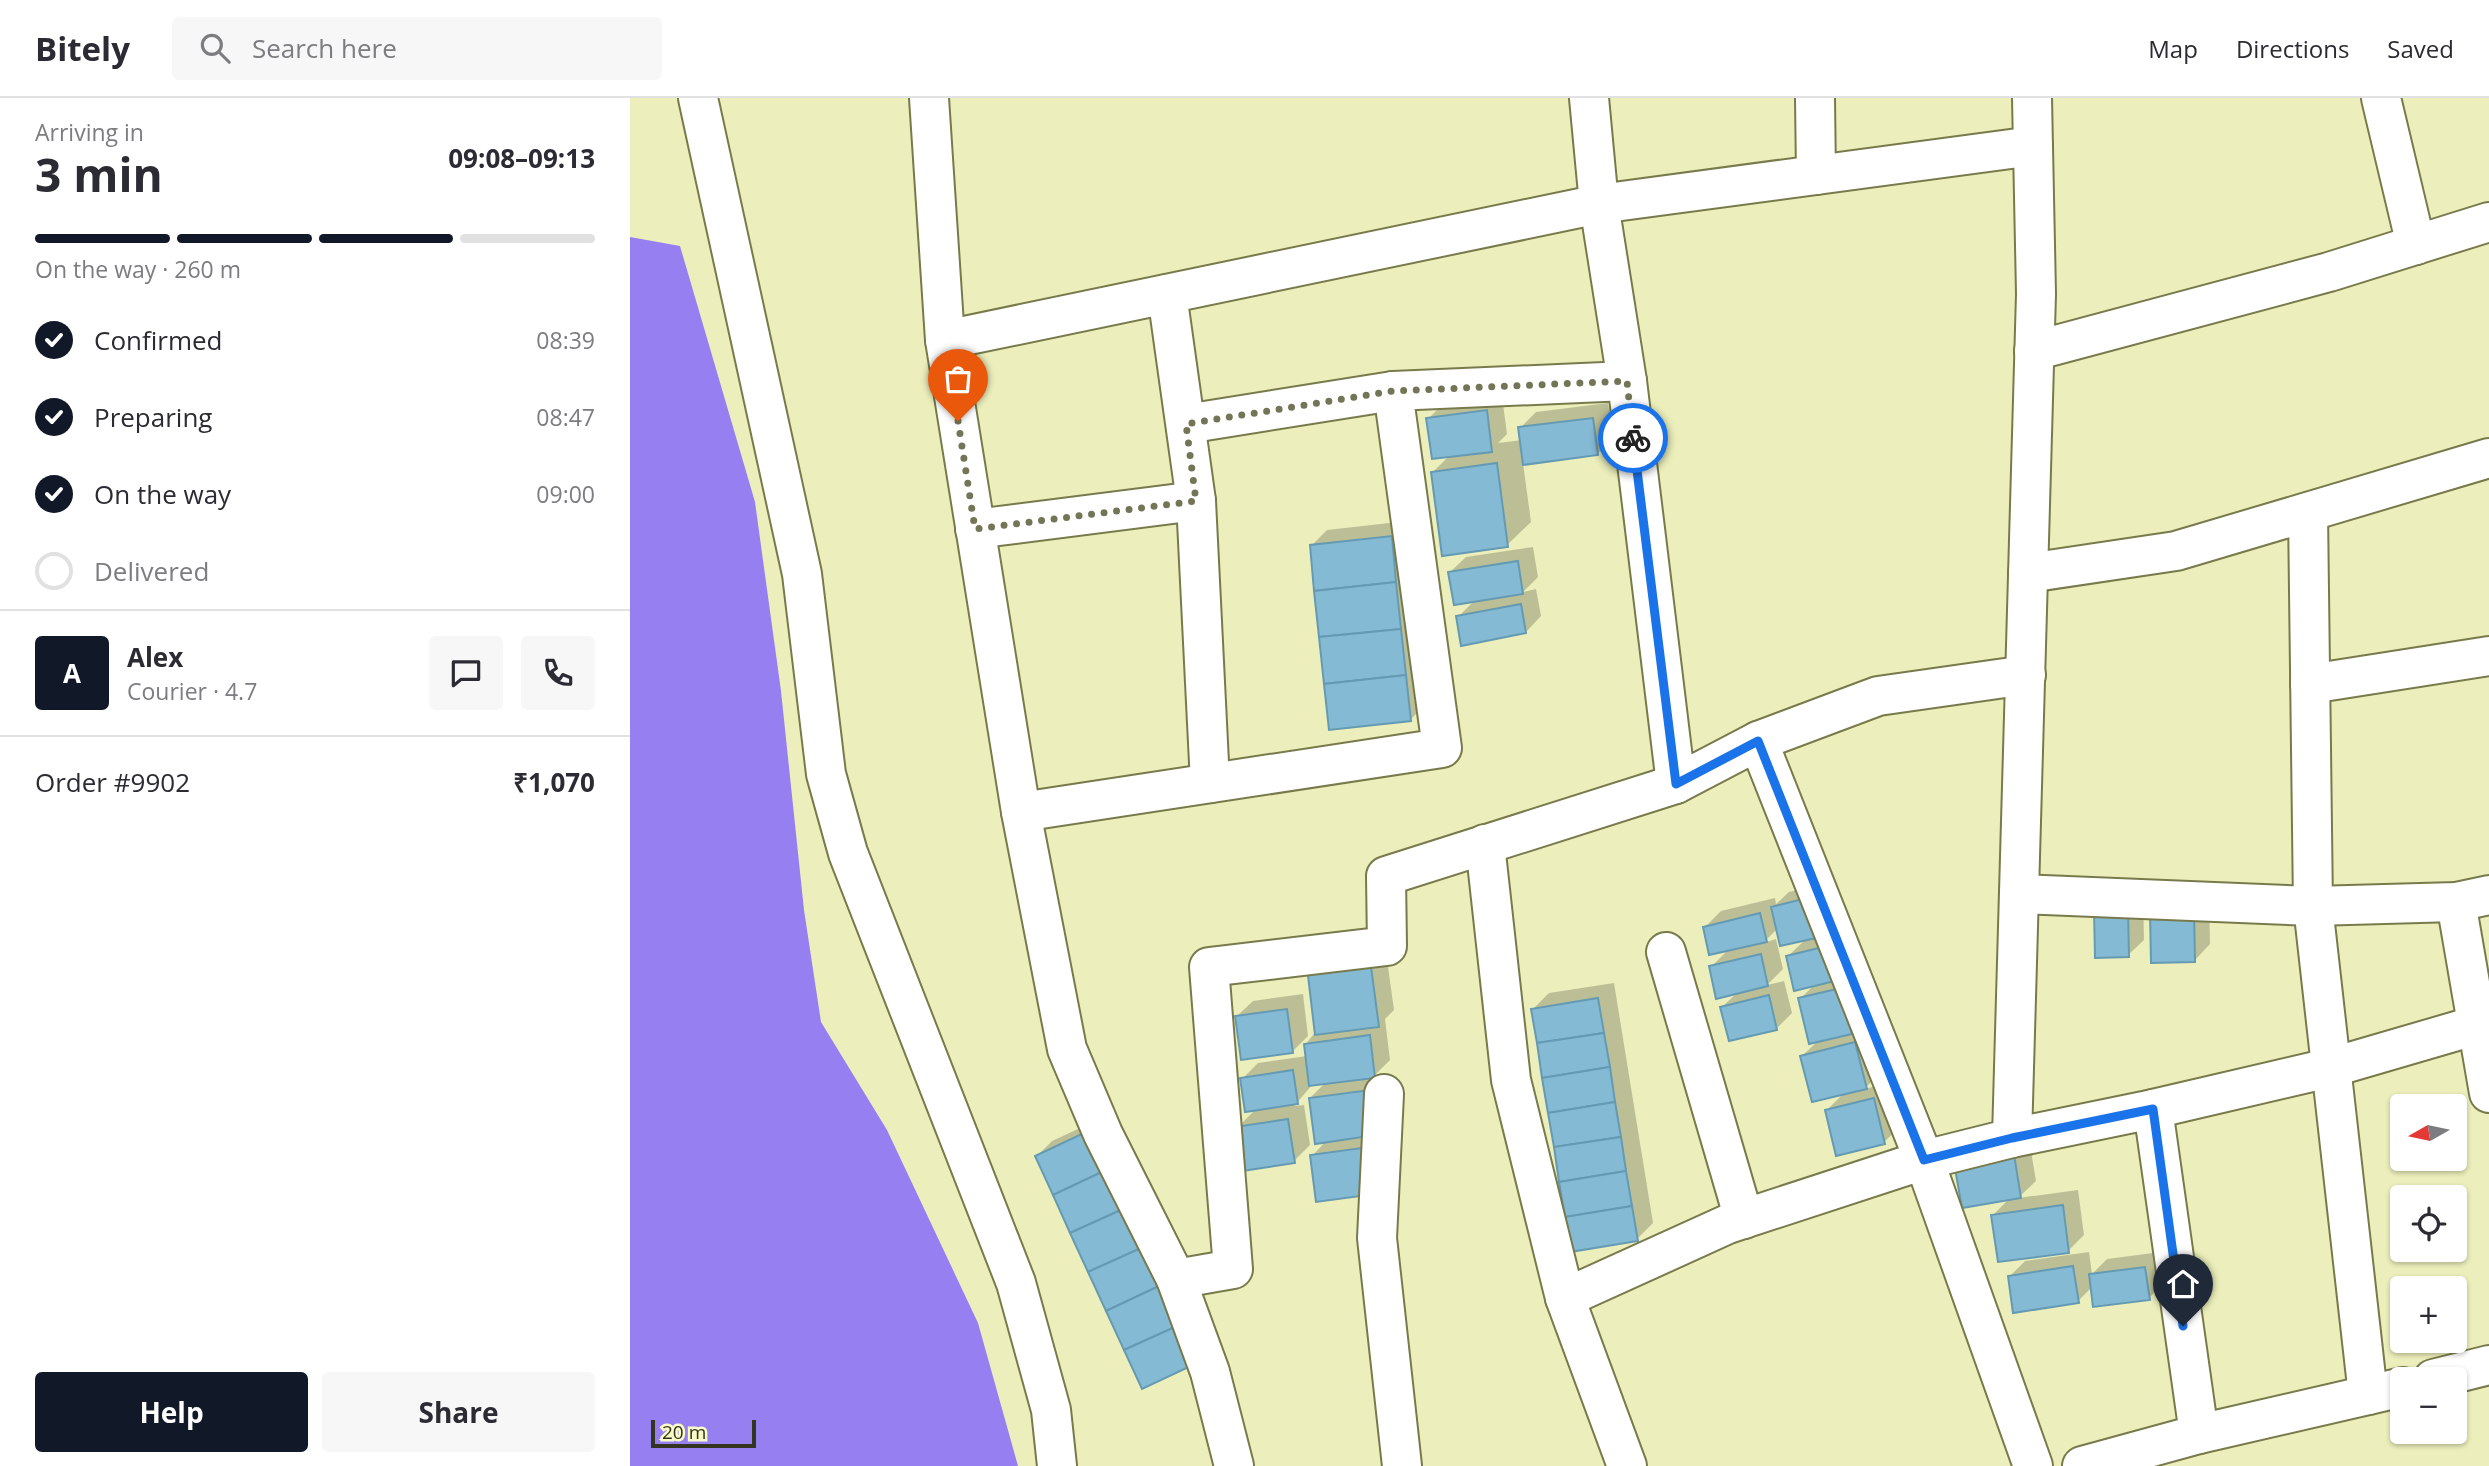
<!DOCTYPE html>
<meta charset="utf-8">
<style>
:root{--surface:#fff;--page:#f7f7f7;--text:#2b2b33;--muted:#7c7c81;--line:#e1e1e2;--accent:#111827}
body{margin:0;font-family:"Open Sans",sans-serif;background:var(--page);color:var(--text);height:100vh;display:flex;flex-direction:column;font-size:26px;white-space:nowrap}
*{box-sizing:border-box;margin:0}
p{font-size:23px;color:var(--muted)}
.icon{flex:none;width:38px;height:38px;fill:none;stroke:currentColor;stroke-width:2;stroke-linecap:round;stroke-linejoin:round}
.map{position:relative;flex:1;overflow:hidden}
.side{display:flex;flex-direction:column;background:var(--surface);width:630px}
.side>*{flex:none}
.needle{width:46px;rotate:261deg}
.fabs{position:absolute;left:1760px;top:996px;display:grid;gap:14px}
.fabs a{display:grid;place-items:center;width:77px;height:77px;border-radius:7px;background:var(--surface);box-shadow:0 2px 5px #0004;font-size:35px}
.scale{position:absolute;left:21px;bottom:18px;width:105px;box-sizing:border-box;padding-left:7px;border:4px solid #333420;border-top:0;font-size:19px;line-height:24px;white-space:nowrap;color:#333420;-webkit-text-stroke:5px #f9fcc8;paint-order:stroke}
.pin{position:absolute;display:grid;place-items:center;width:60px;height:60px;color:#fff;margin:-72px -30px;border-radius:50% 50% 50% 0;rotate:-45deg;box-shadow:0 0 7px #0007}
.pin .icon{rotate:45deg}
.courier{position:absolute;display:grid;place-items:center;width:70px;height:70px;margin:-35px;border:5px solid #1a73e8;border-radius:50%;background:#fff;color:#222;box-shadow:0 2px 9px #0007}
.headline em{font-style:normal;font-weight:700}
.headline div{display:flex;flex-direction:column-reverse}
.headline{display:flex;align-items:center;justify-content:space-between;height:119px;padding:0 35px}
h1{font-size:46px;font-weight:700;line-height:52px}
.bar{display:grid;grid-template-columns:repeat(4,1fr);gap:10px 7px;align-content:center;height:84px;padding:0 35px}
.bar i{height:9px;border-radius:5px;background:var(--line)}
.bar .current{background:var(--accent)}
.bar p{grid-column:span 4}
.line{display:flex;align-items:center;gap:18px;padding:0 35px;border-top:2px solid var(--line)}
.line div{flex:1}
.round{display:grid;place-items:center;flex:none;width:74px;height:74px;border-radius:7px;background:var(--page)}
ol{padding:0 35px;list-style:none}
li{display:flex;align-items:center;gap:21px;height:77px}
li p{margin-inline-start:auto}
li .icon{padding:7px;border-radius:50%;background:var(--accent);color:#fff;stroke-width:4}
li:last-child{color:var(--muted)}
li i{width:38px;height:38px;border:4px solid var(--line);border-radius:50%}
.action{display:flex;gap:14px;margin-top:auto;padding:14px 35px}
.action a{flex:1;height:80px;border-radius:7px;background:var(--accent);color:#fff;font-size:28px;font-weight:700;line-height:80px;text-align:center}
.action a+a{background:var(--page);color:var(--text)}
header{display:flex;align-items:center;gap:42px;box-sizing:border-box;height:98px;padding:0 35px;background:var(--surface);border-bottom:2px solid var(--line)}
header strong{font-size:33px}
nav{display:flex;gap:38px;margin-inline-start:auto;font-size:24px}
.search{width:490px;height:63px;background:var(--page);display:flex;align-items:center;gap:18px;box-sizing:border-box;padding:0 24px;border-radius:7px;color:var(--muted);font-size:26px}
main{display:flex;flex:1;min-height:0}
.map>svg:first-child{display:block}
.water{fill:#967ff1}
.shadow{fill:#0003}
.building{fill:#85bad5;stroke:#659ab3;stroke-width:2}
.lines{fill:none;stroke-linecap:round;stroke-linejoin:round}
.street-casing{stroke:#787a4b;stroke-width:42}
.street{stroke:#fff;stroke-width:38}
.done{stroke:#747556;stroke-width:7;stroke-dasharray:0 12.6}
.route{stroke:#1a73e8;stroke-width:9}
</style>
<header>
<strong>Bitely</strong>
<div class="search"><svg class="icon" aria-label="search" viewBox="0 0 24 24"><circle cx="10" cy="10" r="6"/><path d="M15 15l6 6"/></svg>Search here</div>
<nav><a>Map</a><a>Directions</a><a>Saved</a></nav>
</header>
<main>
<section class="side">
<div class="headline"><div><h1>3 min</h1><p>Arriving in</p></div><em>09:08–09:13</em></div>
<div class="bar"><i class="current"></i><i class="current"></i><i class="current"></i><i></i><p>On the way · 260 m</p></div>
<ol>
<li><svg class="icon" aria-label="check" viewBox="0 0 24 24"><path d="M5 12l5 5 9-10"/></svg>Confirmed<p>08:39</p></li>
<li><svg class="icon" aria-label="check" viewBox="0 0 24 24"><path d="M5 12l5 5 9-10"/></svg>Preparing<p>08:47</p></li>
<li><svg class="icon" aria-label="check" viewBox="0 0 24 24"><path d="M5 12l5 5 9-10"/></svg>On the way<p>09:00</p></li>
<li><i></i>Delivered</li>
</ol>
<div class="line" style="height:126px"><b class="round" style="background:var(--accent);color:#fff">A</b><div><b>Alex</b><p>Courier · 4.7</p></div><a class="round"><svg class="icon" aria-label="chat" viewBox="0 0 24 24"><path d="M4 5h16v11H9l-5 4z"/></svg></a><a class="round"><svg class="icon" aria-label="phone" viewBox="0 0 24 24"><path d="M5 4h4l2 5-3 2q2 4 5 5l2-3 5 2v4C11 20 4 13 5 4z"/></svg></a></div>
<div class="line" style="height:91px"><div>Order #9902</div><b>₹1,070</b></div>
<div class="action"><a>Help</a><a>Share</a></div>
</section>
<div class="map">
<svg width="1859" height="1368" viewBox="0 0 1859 1368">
<rect width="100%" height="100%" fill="#ecefbb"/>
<!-- water -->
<polygon class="water" points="0,139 50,148 125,404 151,593 174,812 191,924 257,1032 348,1225 388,1368 0,1368"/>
<!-- shadow -->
<g class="shadow">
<polygon points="872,298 877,336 868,345 892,342 890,330 906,314 978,305 983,340 967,356 893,365 901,424 877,447 803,374 820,357 798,321 814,305"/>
<polygon points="777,423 796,606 780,622 682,447 697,432"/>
<polygon points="903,449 908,479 893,494 906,491 911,518 896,534 828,519 845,502 820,474 836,459"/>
<polygon points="1197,784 1237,918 1220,935 1241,930 1252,974 1234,991 1260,985 1270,1029 1254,1044 1197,1012 1214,995 1172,958 1189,942 1170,901 1185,886 1158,858 1176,841 1148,830 1133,845 1146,841 1153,871 1137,887 1154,883 1162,915 1146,931 1092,909 1108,894 1081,869 1099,851 1075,829 1091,813 1145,800 1146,806 1159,794"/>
<polygon points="1513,796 1514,842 1498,857 1467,858"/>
<polygon points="1579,797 1580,846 1565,862 1521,813"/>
<polygon points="755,847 764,912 755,921 760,962 744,978 755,977 760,1078 682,1058 697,1042 680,1000 696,984 683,986 664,1008 674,1007 680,1047 664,1063 607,1030 626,1011 612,981 628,965 677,958 675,947"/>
<polygon points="984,885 1023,1125 1007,1141 903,911 919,895"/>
<polygon points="673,896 678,938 662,954 607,918 623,903"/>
<polygon points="474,1019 579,1249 407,1058 422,1043"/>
<polygon points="1398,1035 1406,1083 1388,1100 1448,1092 1454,1137 1438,1153 1363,1117 1380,1100 1333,1108"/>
<polygon points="1459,1154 1462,1176 1477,1161 1531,1154 1535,1184 1519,1200 1463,1188 1448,1203 1380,1178 1395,1163"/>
</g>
<!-- building -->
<g class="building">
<polygon points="857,312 862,354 802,361 796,320"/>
<polygon points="963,320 968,357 893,367 888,329"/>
<polygon points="867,365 878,449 812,458 801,374"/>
<polygon points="762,438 766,484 684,493 680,447"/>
<polygon points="888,463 893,496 824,507 818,474"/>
<polygon points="766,484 771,531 689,539 684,493"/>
<polygon points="891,506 896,535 831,548 826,518"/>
<polygon points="771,531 776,577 694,586 689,539"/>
<polygon points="776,577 781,623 699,632 694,586"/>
<polygon points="1181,799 1191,839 1150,848 1141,809"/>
<polygon points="1498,811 1499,859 1465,860 1464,812"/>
<polygon points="1564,812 1565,864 1521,865 1520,813"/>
<polygon points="1130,815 1137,844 1079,857 1073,829"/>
<polygon points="1201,847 1209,882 1164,893 1156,858"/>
<polygon points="1131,856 1138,888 1086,901 1079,868"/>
<polygon points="740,861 749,929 685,937 677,869"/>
<polygon points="1211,890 1222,936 1179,946 1168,900"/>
<polygon points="1139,897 1147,932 1099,943 1090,909"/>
<polygon points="968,900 974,935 907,945 901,911"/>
<polygon points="657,911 663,955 611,962 605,918"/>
<polygon points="974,935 980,969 912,980 907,945"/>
<polygon points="740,937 745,980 679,988 674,946"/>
<polygon points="1225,944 1237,991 1182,1004 1170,958"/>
<polygon points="980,969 985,1004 918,1015 912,980"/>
<polygon points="663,972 668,1006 615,1014 610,980"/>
<polygon points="740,992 746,1037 685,1046 679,1000"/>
<polygon points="1244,1000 1255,1046 1206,1058 1195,1012"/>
<polygon points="985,1004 991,1039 924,1049 918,1015"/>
<polygon points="658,1021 665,1065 612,1073 605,1029"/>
<polygon points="458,1033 476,1072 423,1097 405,1058"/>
<polygon points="991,1039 996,1073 929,1084 924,1049"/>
<polygon points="739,1049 746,1096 686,1104 680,1057"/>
<polygon points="1383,1050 1391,1100 1332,1110 1323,1059"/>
<polygon points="476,1072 493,1111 440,1135 423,1097"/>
<polygon points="996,1073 1002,1108 935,1119 929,1084"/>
<polygon points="1433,1107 1439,1155 1368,1164 1361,1117"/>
<polygon points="1002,1108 1008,1143 940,1154 935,1119"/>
<polygon points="493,1111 511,1150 458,1174 440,1135"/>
<polygon points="511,1150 529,1188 476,1213 458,1174"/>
<polygon points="1443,1168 1449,1205 1383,1215 1378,1178"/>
<polygon points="1515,1169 1520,1202 1463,1209 1459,1176"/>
<polygon points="529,1188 547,1228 494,1252 476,1213"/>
<polygon points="547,1228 565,1266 512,1291 494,1252"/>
</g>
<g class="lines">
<!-- street casing -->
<g class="street-casing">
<g id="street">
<polyline points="68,0 172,476 196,676 218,755 386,1185 421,1312 427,1368"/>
<polyline points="299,0 315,242"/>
<polyline points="959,0 969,106 997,283 1046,686 1128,643 1294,1062 1382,1040 1523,1011 1569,1336 1773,1289"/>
<polyline points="1185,0 1186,77"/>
<polyline points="1751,0 1786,147"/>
<polyline points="537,196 566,403 580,685"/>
<polyline points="1404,253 1699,174 1859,124"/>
<polyline points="997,283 763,293 812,650 391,714 315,242 969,106 1403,48"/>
<polyline points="556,326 763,293"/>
<polyline points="1678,414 1683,808 1738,1297"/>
<polyline points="345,431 566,403"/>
<polyline points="1398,475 1546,453 1859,360"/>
<polyline points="1680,586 1859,558"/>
<polyline points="1128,643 1248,598 1396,577"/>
<polyline points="391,714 437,951 473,1036 546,1181 580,1274 604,1368"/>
<polyline points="855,746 881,982 935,1200 997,1368"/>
<polyline points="1389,796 1683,808 1826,804 1859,797"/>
<polyline points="1826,804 1859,995"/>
<polyline points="1036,854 1114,1121"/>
<polyline points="754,996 747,1140 772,1368"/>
<polyline points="1523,1011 1703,969 1847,927"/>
<polyline points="1382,1040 1406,196 1402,0"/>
<polyline points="546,1181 603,1171 579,869 757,848 756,778 1046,686"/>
<polyline points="935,1200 1098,1126 1294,1062 1403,1368"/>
<polyline points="1803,1281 1859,1267"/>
<polyline points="1452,1368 1569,1336"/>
</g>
</g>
<!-- street -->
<use href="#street" class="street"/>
</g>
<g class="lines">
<!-- done -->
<polyline class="done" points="328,323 345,431 566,403 556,326 763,293 997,283 1003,340"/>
<!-- route -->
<polyline class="route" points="1003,340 1046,686 1128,643 1294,1062 1382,1040 1523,1011 1553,1228"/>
</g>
</svg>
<div class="fabs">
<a><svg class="needle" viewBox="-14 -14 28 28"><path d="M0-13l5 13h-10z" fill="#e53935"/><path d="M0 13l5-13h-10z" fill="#7c7c81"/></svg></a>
<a><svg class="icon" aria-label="locate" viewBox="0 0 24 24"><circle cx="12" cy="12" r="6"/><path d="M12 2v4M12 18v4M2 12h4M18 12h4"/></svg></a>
<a>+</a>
<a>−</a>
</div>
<div class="scale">20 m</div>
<div class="pin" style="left:328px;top:323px;background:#ea580c"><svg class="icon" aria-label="bag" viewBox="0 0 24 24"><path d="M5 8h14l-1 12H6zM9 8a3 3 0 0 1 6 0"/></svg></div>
<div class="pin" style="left:1553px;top:1228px;background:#1f2937"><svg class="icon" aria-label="home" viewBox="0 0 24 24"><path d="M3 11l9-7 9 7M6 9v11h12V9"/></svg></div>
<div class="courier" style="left:1003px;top:340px"><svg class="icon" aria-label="bike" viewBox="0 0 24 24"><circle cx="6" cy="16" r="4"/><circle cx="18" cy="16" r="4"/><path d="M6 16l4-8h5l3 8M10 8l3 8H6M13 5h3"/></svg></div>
</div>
</main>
